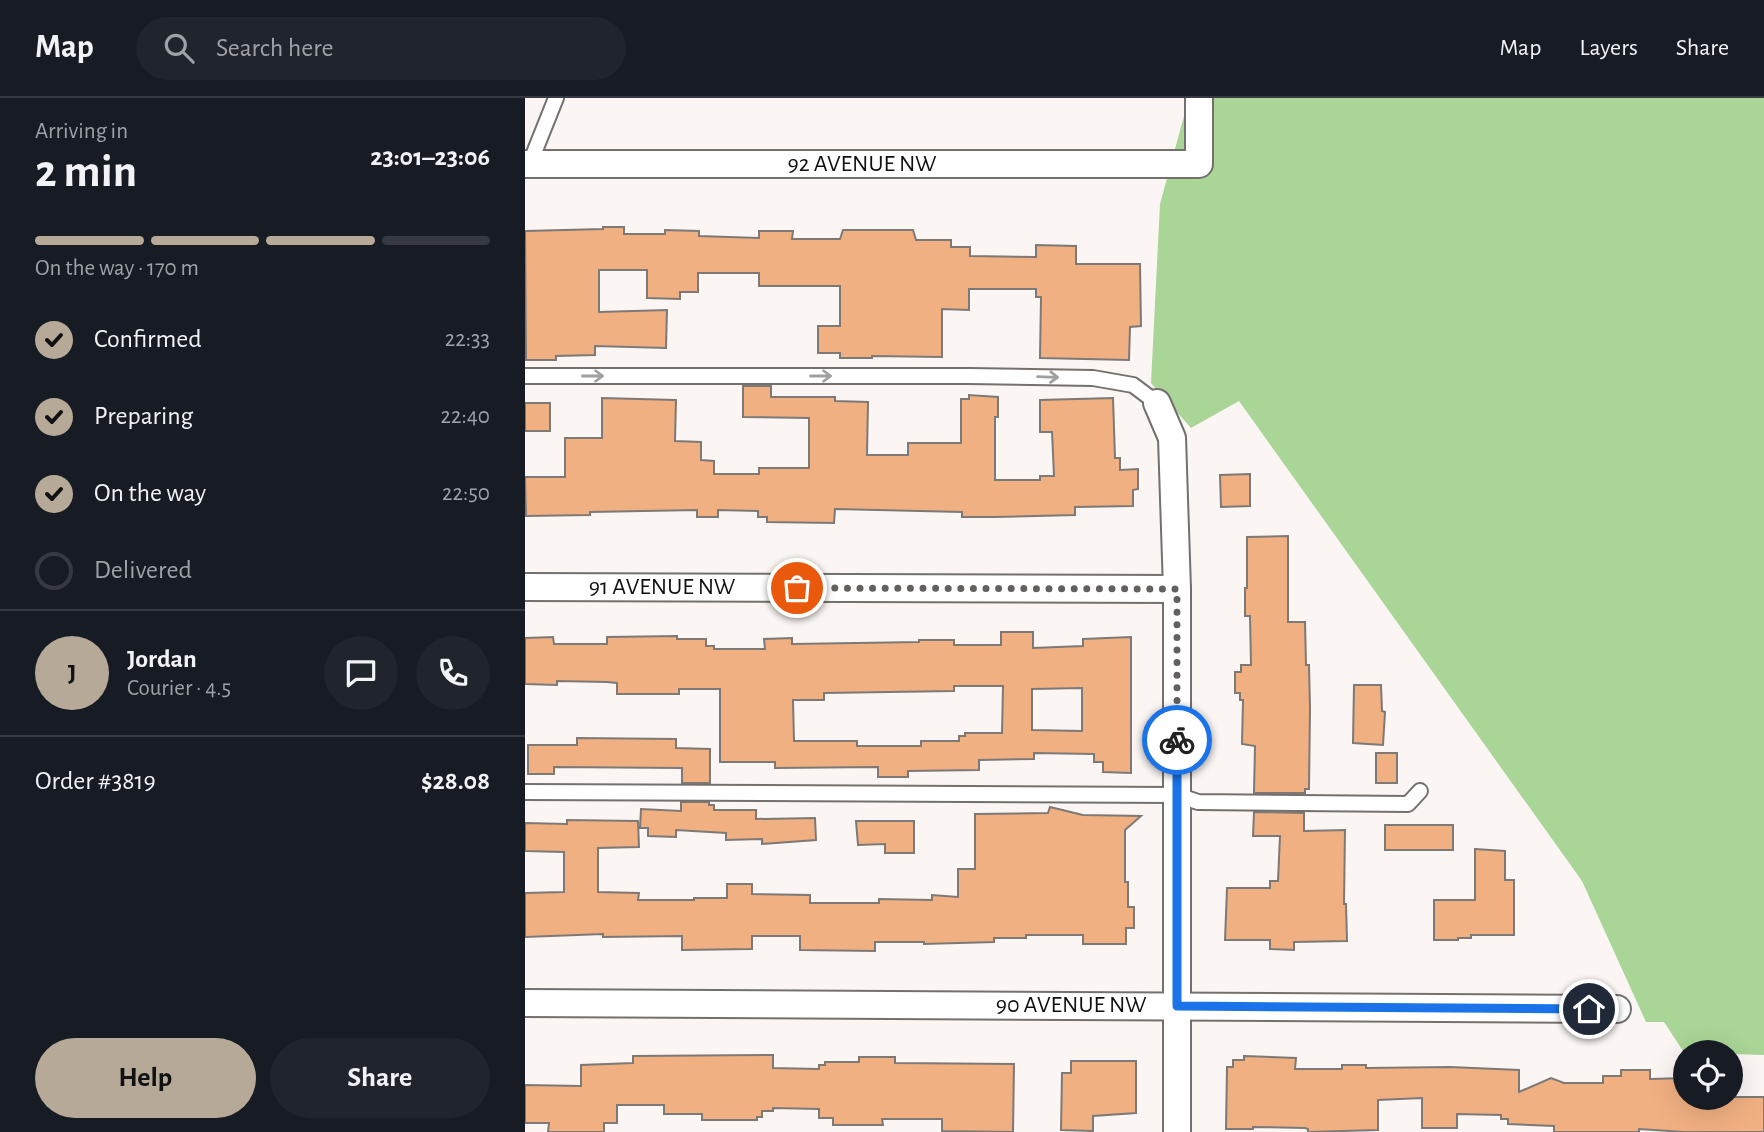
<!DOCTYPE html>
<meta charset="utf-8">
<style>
:root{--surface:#171b24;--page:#20242c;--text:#f1f3f6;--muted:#9ea1a6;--line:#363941;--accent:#b6a998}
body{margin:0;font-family:"Alegreya Sans",sans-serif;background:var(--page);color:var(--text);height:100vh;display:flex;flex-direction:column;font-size:26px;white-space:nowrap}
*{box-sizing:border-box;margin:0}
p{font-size:23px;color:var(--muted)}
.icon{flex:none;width:38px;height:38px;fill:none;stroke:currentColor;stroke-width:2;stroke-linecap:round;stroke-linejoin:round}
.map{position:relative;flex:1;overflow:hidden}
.details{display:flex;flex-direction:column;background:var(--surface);width:525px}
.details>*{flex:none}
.tools{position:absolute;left:1148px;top:942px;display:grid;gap:14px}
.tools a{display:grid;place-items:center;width:70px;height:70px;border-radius:50%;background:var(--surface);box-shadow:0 7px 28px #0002;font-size:35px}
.pin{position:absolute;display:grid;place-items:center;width:60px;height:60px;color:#fff;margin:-30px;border:4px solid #fff;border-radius:50%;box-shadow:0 2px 7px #0007}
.courier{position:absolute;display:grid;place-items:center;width:70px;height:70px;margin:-35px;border:5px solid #1a73e8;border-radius:50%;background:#fff;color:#222;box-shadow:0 2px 9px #0007}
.overview em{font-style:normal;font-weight:600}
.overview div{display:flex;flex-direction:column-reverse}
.overview{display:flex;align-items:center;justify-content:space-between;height:119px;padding:0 35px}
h1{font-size:46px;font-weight:600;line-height:52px}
.bar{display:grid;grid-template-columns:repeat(4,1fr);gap:10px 7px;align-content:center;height:84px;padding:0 35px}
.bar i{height:9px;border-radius:5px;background:var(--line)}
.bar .active{background:var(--accent)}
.bar p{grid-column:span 4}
.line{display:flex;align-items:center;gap:18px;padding:0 35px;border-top:2px solid var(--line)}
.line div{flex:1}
.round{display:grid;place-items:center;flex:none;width:74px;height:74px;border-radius:37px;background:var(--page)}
ol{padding:0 35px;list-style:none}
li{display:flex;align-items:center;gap:21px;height:77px}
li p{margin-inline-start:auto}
li .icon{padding:7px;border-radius:50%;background:var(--accent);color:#111;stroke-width:4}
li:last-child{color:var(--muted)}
li i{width:38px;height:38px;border:4px solid var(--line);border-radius:50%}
.button{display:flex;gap:14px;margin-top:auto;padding:14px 35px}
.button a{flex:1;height:80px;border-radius:42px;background:var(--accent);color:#111;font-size:28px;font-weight:600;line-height:80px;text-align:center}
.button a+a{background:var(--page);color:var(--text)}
header{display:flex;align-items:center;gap:42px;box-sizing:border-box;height:98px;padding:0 35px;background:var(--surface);border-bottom:2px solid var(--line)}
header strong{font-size:33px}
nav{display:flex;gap:38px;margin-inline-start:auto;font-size:24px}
.search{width:490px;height:63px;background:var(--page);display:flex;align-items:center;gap:18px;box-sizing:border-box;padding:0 24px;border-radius:38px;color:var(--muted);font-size:26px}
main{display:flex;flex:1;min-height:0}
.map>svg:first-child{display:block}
.forest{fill:#a9d596}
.building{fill:#f1b082;stroke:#7d7977;stroke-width:2;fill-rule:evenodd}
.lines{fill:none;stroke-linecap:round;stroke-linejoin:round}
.lane-casing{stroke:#74706d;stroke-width:18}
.street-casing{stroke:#74706d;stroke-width:30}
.lane{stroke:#fff;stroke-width:14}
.street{stroke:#fff;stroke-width:26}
.oneway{stroke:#a09f9f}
.done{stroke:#63605f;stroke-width:7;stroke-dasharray:0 12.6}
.route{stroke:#1a73e8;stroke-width:9}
.labels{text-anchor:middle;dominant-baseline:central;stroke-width:5;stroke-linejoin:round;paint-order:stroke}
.street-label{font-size:24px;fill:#110f0f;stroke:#fff}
</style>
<header>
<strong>Map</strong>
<div class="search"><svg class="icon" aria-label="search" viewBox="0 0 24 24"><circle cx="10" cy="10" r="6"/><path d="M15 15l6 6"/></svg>Search here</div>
<nav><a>Map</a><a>Layers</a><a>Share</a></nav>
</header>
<main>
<section class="details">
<div class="overview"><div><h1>2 min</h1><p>Arriving in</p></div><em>23:01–23:06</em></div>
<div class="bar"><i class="active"></i><i class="active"></i><i class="active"></i><i></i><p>On the way · 170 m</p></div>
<ol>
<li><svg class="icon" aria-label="check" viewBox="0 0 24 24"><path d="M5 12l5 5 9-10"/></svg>Confirmed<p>22:33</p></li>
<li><svg class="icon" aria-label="check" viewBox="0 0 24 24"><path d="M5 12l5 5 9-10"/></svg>Preparing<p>22:40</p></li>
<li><svg class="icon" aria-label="check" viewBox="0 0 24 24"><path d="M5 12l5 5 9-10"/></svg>On the way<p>22:50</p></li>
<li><i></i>Delivered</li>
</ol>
<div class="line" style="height:126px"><b class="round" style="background:var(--accent);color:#111">J</b><div><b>Jordan</b><p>Courier · 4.5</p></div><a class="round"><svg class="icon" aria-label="chat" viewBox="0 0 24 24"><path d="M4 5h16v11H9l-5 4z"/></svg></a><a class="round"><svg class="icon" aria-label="phone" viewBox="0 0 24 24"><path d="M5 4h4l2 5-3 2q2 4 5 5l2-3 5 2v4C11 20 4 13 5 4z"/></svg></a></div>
<div class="line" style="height:91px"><div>Order #3819</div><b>$28.08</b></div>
<div class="button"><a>Help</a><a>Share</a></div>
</section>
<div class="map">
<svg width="1239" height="1034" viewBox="0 0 1239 1034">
<rect width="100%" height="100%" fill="#fbf6f3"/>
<!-- forest -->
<polygon class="forest" points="661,0 1239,0 1239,957 1206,956 1206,954 1160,954 1160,956 1139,924 1121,924 1057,783 714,303 666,330 626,285 635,106 659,18"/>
<!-- building -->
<g class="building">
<polygon points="78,129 99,129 99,136 140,136 140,132 174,133 174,138 234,140 234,133 268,133 267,141 315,141 318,132 388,132 391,142 426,142 426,149 445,149 445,158 511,159 511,147 551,148 551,166 615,166 616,228 605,229 604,262 515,260 516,199 511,199 511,191 444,191 444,212 417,211 417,259 347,258 347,260 315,260 315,255 293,255 293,228 315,228 315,188 234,188 234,175 173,175 173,194 155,194 155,201 122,200 122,172 74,172 74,214 142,212 141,250 70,248 70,257 31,258 31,262 1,262 0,133 78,131"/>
<polygon points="218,288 246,288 246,299 310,299 310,303 343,304 342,357 383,357 383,345 436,345 436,301 444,301 444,297 473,299 473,319 470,319 470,382 515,382 515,378 529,378 527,334 515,334 515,302 588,300 590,360 595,360 595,372 613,371 613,391 608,392 608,408 550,409 550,417 470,419 437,419 437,414 310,411 309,425 242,424 242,419 233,419 233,413 193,412 193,419 172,419 172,412 65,414 65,417 1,418 0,379 40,379 40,340 77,340 77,300 151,302 150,343 176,344 176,362 189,363 189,376 234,376 234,370 284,370 284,320 218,319"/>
<rect x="0" y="305" width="25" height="28"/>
<polygon points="725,376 725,408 696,409 695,377"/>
<polygon points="763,438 763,524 780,524 781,567 784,567 785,610 784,691 780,691 780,695 729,695 730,648 717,646 718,602 715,602 715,595 710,595 710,574 716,574 716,567 726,567 725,518 720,518 720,490 722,490 722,439"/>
<path d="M476,534H508V550L558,548V541L606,539V675L578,674V664H569V656L509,655V661L454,662V672L383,673V679H353V669L250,670V664H195V591H154V596H92V585L82,584L32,583V587L0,586V540L28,539L29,546H82V539L152,538V541H181V548H189V551H240L239,541L267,540V546L394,544V542H429V547H476ZM429,588H478L477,635H440V638H434V643H396V648H332V643H269L268,602H299V595L429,593ZM557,590V633L507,632V591Z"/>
<polygon points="829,587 856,587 857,613 860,614 858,647 828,645"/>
<polygon points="52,640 151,641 151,650 185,651 185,685 157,685 157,670 29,669 29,676 3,676 3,647 52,647"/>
<rect x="851" y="655" width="21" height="30"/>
<polygon points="156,704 184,704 184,707 189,707 189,712 231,712 231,721 290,720 291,742 237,746 237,741 201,742 201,735 151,732 151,739 123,738 123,730 115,730 116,711 156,713"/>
<polygon points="525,709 558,717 616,718 600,732 600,784 603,784 603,809 609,809 609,830 601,830 601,846 558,846 558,837 501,837 501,840 469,840 469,844 399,846 399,844 350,844 350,853 275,852 275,838 227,838 227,851 157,852 157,838 78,839 78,836 0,839 0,795 39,794 39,754 0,753 0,725 42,726 42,722 113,723 114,749 73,750 73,794 114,795 113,802 169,802 169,800 202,800 202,786 227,786 227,796 285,797 285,805 354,805 354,801 407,802 407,797 433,799 433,771 450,771 450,716 523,715"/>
<polygon points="729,714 779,715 779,733 820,732 819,806 821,806 822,843 769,844 769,852 745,851 745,842 700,842 702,790 745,790 745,783 753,783 755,738 728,738"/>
<polygon points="331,723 389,723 389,755 360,755 360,746 333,747"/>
<rect x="860" y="727" width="68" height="25"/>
<polygon points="950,751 980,753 980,782 989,782 989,837 946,837 946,840 933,840 933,842 909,842 909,802 950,802"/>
<polygon points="248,957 248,970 294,971 294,967 300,967 300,964 334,964 334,959 370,959 370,965 489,966 488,1034 417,1033 417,1021 357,1021 358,1027 308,1027 308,1020 294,1020 294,1011 248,1010 248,1013 237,1013 237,1019 232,1019 232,1022 177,1022 177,1016 139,1016 139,1007 92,1007 92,1025 79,1025 79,1034 23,1034 24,1025 0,1025 0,987 56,988 56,967 108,965 108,958"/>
<polygon points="719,958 771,960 770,971 817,971 817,967 841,967 841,970 925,969 994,972 994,994 1026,980 1039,985 1078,985 1078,978 1096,978 1096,972 1125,972 1125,981 1160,980 1160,999 1239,999 1239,1034 1159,1034 1114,1031 1114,1034 1029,1034 1029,1028 983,1026 983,1021 976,1021 976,1017 932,1016 932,1030 897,1030 897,1000 853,1002 853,1032 783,1034 783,1031 780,1030 728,1029 728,1031 701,1031 702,969 708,969 708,962 719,962"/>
<polygon points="546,963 611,963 611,1015 568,1018 568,1033 536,1032 537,975 546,975"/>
</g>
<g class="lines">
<!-- lane casing -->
<g class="lane-casing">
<g id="lane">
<polyline points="3,70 31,0"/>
<polyline points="0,278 444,278 568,280 608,287 632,305"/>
<polyline points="0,694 652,697 673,704 883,706 895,693"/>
</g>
</g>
<!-- street casing -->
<g class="street-casing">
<g id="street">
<polyline points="0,66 674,66 674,0"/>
<polyline points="632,305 647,340 652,491 652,1034"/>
<polyline points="0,489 652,491"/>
<polyline points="0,905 1092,911"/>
</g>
</g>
<!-- lane -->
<use href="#lane" class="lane"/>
<!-- street -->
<use href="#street" class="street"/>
</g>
<!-- one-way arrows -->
<defs><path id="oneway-shaft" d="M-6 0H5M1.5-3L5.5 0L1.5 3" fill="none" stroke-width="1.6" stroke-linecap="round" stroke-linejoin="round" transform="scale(1.75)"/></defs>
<g class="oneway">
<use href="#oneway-shaft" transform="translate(68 278)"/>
<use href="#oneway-shaft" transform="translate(296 278)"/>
<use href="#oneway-shaft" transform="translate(523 279) rotate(2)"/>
</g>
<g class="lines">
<!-- done -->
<polyline class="done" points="272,490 652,491 652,642"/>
<!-- route -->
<polyline class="route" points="652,642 652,908 1064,911"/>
</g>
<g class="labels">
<!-- street labels -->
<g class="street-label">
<text x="337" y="66">92 AVENUE NW</text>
<text x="137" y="489">91 AVENUE NW</text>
<text x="546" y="907">90 AVENUE NW</text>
</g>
</g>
</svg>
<div class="tools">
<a><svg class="icon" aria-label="locate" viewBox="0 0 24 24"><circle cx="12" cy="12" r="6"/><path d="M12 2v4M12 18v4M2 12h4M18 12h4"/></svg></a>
</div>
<div class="pin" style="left:272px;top:490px;background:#ea580c"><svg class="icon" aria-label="bag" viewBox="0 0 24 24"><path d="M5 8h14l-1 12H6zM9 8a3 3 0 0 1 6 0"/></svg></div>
<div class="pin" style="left:1064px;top:911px;background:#1f2937"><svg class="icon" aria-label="home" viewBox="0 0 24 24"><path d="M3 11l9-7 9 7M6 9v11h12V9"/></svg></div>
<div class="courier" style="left:652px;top:642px"><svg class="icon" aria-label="bike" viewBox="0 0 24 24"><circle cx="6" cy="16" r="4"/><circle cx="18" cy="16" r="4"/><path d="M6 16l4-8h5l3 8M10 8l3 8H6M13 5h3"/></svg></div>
</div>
</main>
